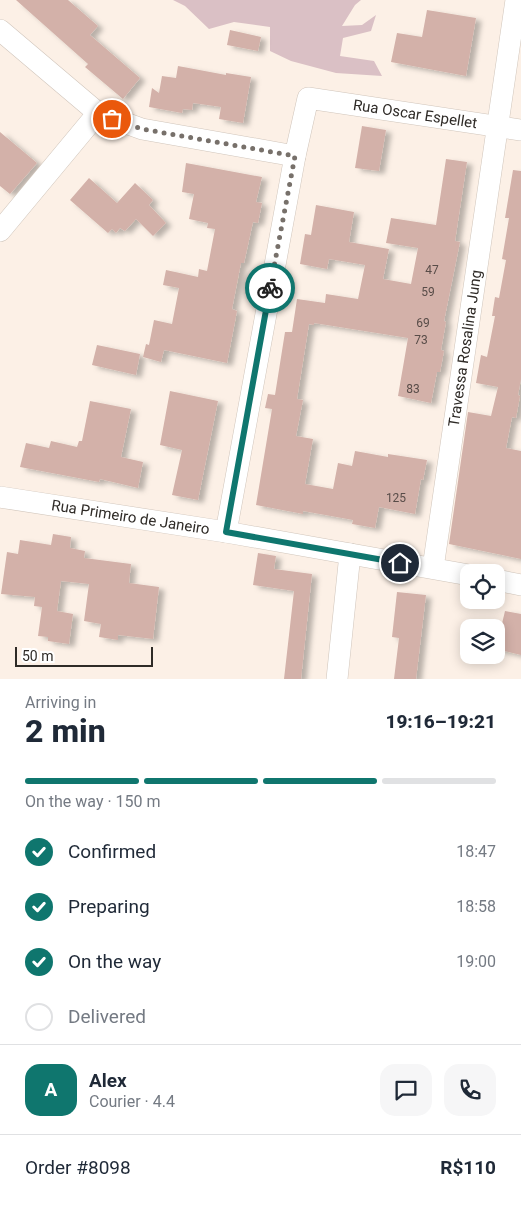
<!DOCTYPE html>
<meta charset="utf-8">
<style>
:root{--surface:#fff;--page:#f6f6f7;--text:#1f2937;--muted:#747a83;--line:#e0e1e3;--accent:#0f766e}
body{margin:0;font-family:Roboto,sans-serif;background:var(--page);color:var(--text);height:100vh;display:flex;flex-direction:column;font-size:19px;white-space:nowrap}
*{box-sizing:border-box;margin:0}
p{font-size:16px;color:var(--muted)}
.icon{flex:none;width:28px;height:28px;fill:none;stroke:currentColor;stroke-width:2;stroke-linecap:round;stroke-linejoin:round}
.map{position:relative;height:679px;overflow:hidden}
.details{display:flex;flex-direction:column;background:var(--surface);flex:1}
.details>*{flex:none}
.buttons{position:absolute;left:460px;top:564px;display:grid;gap:10px}
.buttons a{display:grid;place-items:center;width:45px;height:45px;border-radius:10px;background:var(--surface);box-shadow:0 2px 12px #0003;font-size:25px}
.scale{position:absolute;left:15px;bottom:12px;width:138px;box-sizing:border-box;padding-left:5px;border:2px solid #2f2b27;border-top:0;font-size:14px;line-height:18px;white-space:nowrap;color:#2f2b27;-webkit-text-stroke:4px #fff;paint-order:stroke}
.pin{position:absolute;display:grid;place-items:center;width:42px;height:42px;color:#fff;margin:-21px;border:2px solid #fff;border-radius:50%;box-shadow:0 1px 5px #0007}
.courier{position:absolute;display:grid;place-items:center;width:50px;height:50px;margin:-25px;border:4px solid #0f766e;border-radius:50%;background:#fff;color:#222;box-shadow:0 1px 6px #0007}
.summary em{font-style:normal;font-weight:800}
.summary div{display:flex;flex-direction:column-reverse}
.summary{display:flex;align-items:center;justify-content:space-between;height:85px;padding:0 25px}
h1{font-size:32px;font-weight:800;line-height:38px}
.bar{display:grid;grid-template-columns:repeat(4,1fr);gap:8px 5px;align-content:center;height:60px;padding:0 25px}
.bar i{height:6px;border-radius:4px;background:var(--line)}
.bar .active{background:var(--accent)}
.bar p{grid-column:span 4}
.line{display:flex;align-items:center;gap:12px;padding:0 25px;border-top:1px solid var(--line)}
.line div{flex:1}
.round{display:grid;place-items:center;flex:none;width:52px;height:52px;border-radius:15px;background:var(--page)}
ol{padding:0 25px;list-style:none}
li{display:flex;align-items:center;gap:15px;height:55px}
li p{margin-inline-start:auto}
li .icon{padding:5px;border-radius:50%;background:var(--accent);color:#fff;stroke-width:4}
li:last-child{color:var(--muted)}
li i{width:28px;height:28px;border:2px solid var(--line);border-radius:50%}
.map>svg:first-child{display:block}
.green{fill:#dac0c5}
.building{fill:#d3b1a9;filter:url(#shadow)}
.lines{fill:none;stroke-linecap:round;stroke-linejoin:round}
.minor-casing{stroke:#d0c5bb;stroke-width:22}
.minor{stroke:#fff;stroke-width:21}
.done{stroke:#77706a;stroke-width:5;stroke-dasharray:0 9}
.route{stroke:#0f766e;stroke-width:6}
.labels{text-anchor:middle;dominant-baseline:central;stroke-width:5;stroke-linejoin:round;paint-order:stroke}
.number-label{font-size:12px;fill:#584c48}
.street-label{font-size:15px;fill:#2f2b27;stroke:#fff}
</style>
<div class="map">
<svg width="521" height="679" viewBox="0 0 521 679">
<defs>
<filter id="shadow"><feDropShadow dx="5.5" dy="3" stdDeviation="2.5" flood-color="#0004"/></filter>
</defs>
<rect width="100%" height="100%" fill="#fcf0e6"/>
<!-- green -->
<polygon class="green" points="173,0 361,0 355,5 342,26 362,25 376,15 371,31 343,38 340,56 374,61 382,76 336,73 291,61 270,51 270,27 234,22 209,29 185,6"/>
<!-- building -->
<g class="building">
<polygon points="16,0 68,0 98,26 90,35 140,78 123,99 85,67 88,64"/>
<polygon points="427,10 476,18 466,76 391,62 397,33 422,37"/>
<polygon points="230,30 261,37 258,51 227,45"/>
<polygon points="178,66 226,75 226,73 251,77 243,123 219,119 221,107 193,103 192,110 183,109 182,113 149,107 152,88 159,93 162,76 176,78"/>
<polygon points="362,126 386,130 379,171 355,168"/>
<polygon points="0,132 37,163 10,194 0,186"/>
<polygon points="446,159 467,162 455,241 460,242 444,321 446,322 441,350 444,351 440,372 437,372 431,403 398,396 408,338 314,323 314,325 309,324 297,399 303,400 296,436 313,439 305,484 333,489 338,463 352,466 355,451 388,457 388,454 427,460 423,480 421,479 415,514 379,507 375,528 352,524 353,520 303,511 303,514 256,505 272,409 265,408 268,394 275,395 285,332 292,332 297,299 325,303 326,294 358,299 365,265 329,259 327,269 300,264 305,234 311,235 316,205 354,212 349,242 389,249 383,279 411,284 418,248 386,243 391,218 436,225"/>
<polygon points="186,163 262,177 256,202 262,203 258,223 253,222 244,263 241,263 232,309 237,311 227,363 164,350 161,362 143,357 146,344 149,345 154,320 172,324 179,288 163,285 166,270 198,277 199,269 207,271 215,229 207,228 208,223 189,219 194,194 182,192"/>
<polygon points="513,170 521,171 521,379 518,395 520,396 516,418 512,417 506,448 521,451 521,559 449,544 468,412 491,416 498,387 476,383 481,355 487,357 495,316 492,316 495,297 499,298 506,260 502,259 509,218 505,218"/>
<polygon points="89,178 117,203 135,183 153,200 149,205 166,223 153,236 136,219 125,231 120,228 116,233 112,229 108,233 70,200"/>
<polygon points="97,345 140,354 136,375 92,365"/>
<polygon points="170,391 218,401 198,500 172,495 182,450 160,445"/>
<polygon points="90,401 131,409 121,457 143,462 138,488 100,479 99,482 20,467 26,443 49,448 51,441 77,447 79,441 82,441"/>
<polygon points="53,534 71,537 70,548 85,551 84,558 131,564 129,583 159,587 153,639 118,635 118,640 99,637 101,624 84,621 89,584 61,581 57,611 73,614 69,644 48,641 48,637 38,636 42,607 34,606 35,597 1,594 7,552 18,554 20,540 51,545"/>
<polygon points="258,553 276,556 274,569 312,574 301,679 284,679 294,591 253,585"/>
<polygon points="397,592 426,595 416,679 394,679 399,638 392,637"/>
<polygon points="505,611 521,614 521,655 496,649"/>
</g>
<g class="lines">
<!-- minor casing -->
<g class="minor-casing">
<g id="minor">
<polyline points="0,30 98,113 142,129 295,156"/>
<polyline points="0,231 98,113"/>
<path id="s1" d="M0,497L226,532L469,575"/>
<path id="s2" d="M226,532L295,156L308,98L521,130"/>
<path id="s3" d="M433,568L516,0"/>
<polyline points="496,580 521,585"/>
<polyline points="337,679 350,554"/>
</g>
</g>
<!-- minor -->
<use href="#minor" class="minor"/>
</g>
<g class="lines">
<!-- done -->
<polyline class="done" points="112,119 142,129 295,156 270,288"/>
<!-- route -->
<polyline class="route" points="270,288 226,532 400,563"/>
</g>
<g class="labels">
<!-- number labels -->
<g class="number-label">
<text x="432" y="270">47</text>
<text x="428" y="292">59</text>
<text x="423" y="323">69</text>
<text x="421" y="340">73</text>
<text x="413" y="389">83</text>
<text x="396" y="498">125</text>
</g>
<!-- street labels -->
<g class="street-label">
<text stroke="none"><textPath href="#s2" startOffset="550">Rua Oscar Espellet</textPath></text>
<text stroke="none"><textPath href="#s3" startOffset="222">Travessa Rosalina Jung</textPath></text>
<text stroke="none"><textPath href="#s1" startOffset="132">Rua Primeiro de Janeiro</textPath></text>
</g>
</g>
</svg>
<div class="buttons">
<a><svg class="icon" aria-label="locate" viewBox="0 0 24 24"><circle cx="12" cy="12" r="6"/><path d="M12 2v4M12 18v4M2 12h4M18 12h4"/></svg></a>
<a><svg class="icon" aria-label="layers" viewBox="0 0 24 24"><path d="M12 4l9 5-9 5-9-5zM3 14l9 5 9-5"/></svg></a>
</div>
<div class="scale">50 m</div>
<div class="pin" style="left:112px;top:119px;background:#ea580c"><svg class="icon" aria-label="bag" viewBox="0 0 24 24"><path d="M5 8h14l-1 12H6zM9 8a3 3 0 0 1 6 0"/></svg></div>
<div class="pin" style="left:400px;top:563px;background:#1f2937"><svg class="icon" aria-label="home" viewBox="0 0 24 24"><path d="M3 11l9-7 9 7M6 9v11h12V9"/></svg></div>
<div class="courier" style="left:270px;top:288px"><svg class="icon" aria-label="bike" viewBox="0 0 24 24"><circle cx="6" cy="16" r="4"/><circle cx="18" cy="16" r="4"/><path d="M6 16l4-8h5l3 8M10 8l3 8H6M13 5h3"/></svg></div>
</div>
<section class="details">
<div class="summary"><div><h1>2 min</h1><p>Arriving in</p></div><em>19:16–19:21</em></div>
<div class="bar"><i class="active"></i><i class="active"></i><i class="active"></i><i></i><p>On the way · 150 m</p></div>
<ol>
<li><svg class="icon" aria-label="check" viewBox="0 0 24 24"><path d="M5 12l5 5 9-10"/></svg>Confirmed<p>18:47</p></li>
<li><svg class="icon" aria-label="check" viewBox="0 0 24 24"><path d="M5 12l5 5 9-10"/></svg>Preparing<p>18:58</p></li>
<li><svg class="icon" aria-label="check" viewBox="0 0 24 24"><path d="M5 12l5 5 9-10"/></svg>On the way<p>19:00</p></li>
<li><i></i>Delivered</li>
</ol>
<div class="line" style="height:90px"><b class="round" style="background:var(--accent);color:#fff">A</b><div><b>Alex</b><p>Courier · 4.4</p></div><a class="round"><svg class="icon" aria-label="chat" viewBox="0 0 24 24"><path d="M4 5h16v11H9l-5 4z"/></svg></a><a class="round"><svg class="icon" aria-label="phone" viewBox="0 0 24 24"><path d="M5 4h4l2 5-3 2q2 4 5 5l2-3 5 2v4C11 20 4 13 5 4z"/></svg></a></div>
<div class="line" style="height:65px"><div>Order #8098</div><b>R$110</b></div>
</section>
